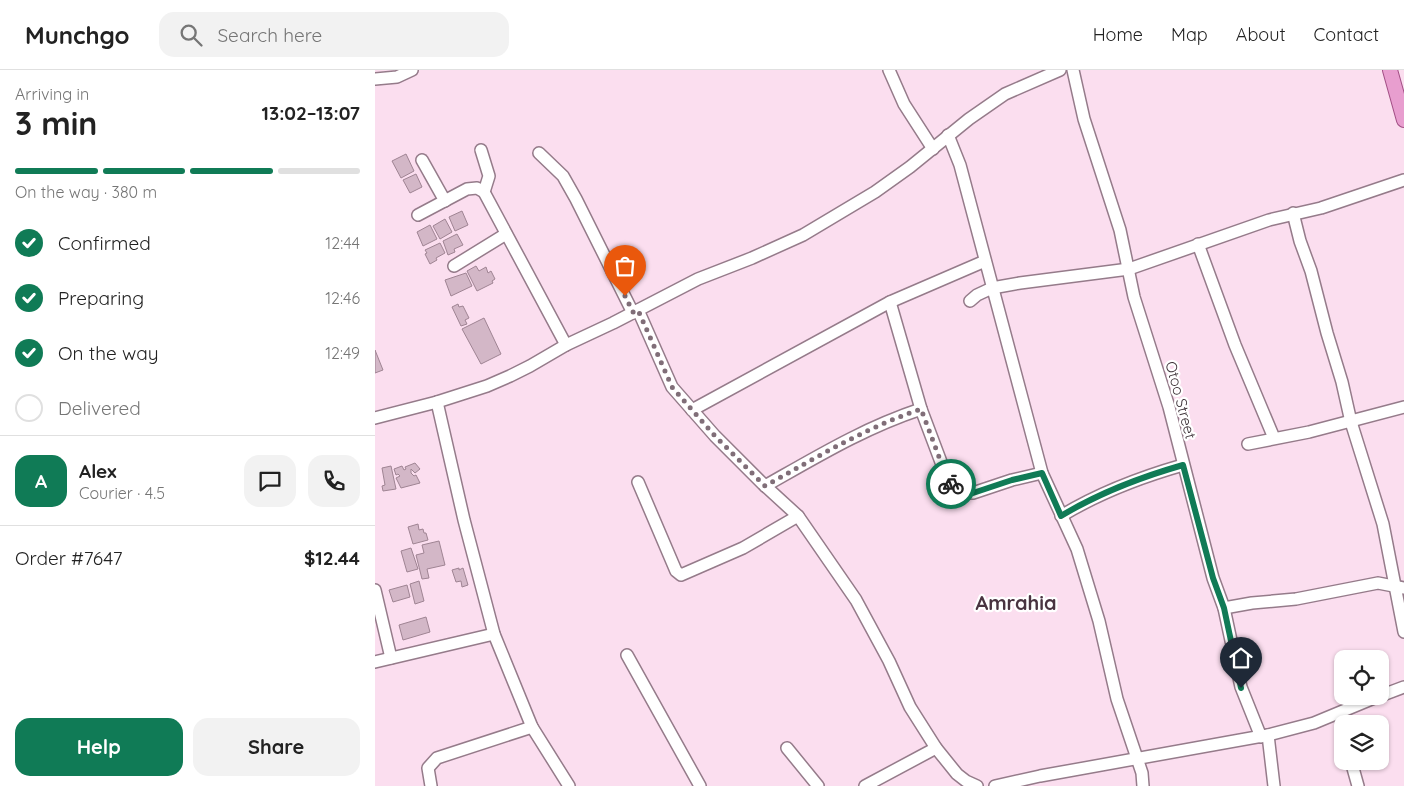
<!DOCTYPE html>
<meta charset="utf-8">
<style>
:root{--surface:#fff;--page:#f2f2f2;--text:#222;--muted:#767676;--line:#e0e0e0;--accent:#107b56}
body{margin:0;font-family:Quicksand,sans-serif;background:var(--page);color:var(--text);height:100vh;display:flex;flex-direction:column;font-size:19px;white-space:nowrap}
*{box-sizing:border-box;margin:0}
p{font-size:16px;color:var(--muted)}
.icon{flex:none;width:28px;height:28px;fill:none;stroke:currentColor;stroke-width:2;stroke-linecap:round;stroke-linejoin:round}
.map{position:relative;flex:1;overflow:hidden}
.drawer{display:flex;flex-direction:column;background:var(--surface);width:375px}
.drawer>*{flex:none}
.tools{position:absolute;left:959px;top:580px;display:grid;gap:10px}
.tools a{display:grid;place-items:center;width:55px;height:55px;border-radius:10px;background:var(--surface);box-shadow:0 1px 4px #0004;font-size:25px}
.pin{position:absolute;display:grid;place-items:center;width:42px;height:42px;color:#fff;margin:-51px -21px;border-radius:50% 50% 50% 0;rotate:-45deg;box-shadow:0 0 5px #0007}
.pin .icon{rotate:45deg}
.courier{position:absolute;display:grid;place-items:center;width:50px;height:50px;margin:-25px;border:4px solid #107b56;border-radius:50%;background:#fff;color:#222;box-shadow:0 1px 6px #0007}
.summary em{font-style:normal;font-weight:700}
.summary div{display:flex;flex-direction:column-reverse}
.summary{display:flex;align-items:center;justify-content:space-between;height:85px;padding:0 15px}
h1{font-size:32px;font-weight:700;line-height:38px}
.bar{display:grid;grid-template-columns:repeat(4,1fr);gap:8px 5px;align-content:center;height:60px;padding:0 15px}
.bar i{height:6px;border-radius:4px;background:var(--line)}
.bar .on{background:var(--accent)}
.bar p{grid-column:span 4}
.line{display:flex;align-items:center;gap:12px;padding:0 15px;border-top:1px solid var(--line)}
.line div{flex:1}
.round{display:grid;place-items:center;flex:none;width:52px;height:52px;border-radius:15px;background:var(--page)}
ol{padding:0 15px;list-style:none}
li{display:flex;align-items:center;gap:15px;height:55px}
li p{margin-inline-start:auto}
li .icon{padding:5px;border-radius:50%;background:var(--accent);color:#fff;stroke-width:4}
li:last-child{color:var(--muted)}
li i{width:28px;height:28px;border:2px solid var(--line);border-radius:50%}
.button{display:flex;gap:10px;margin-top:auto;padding:10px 15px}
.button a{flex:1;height:58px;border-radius:15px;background:var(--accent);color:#fff;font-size:20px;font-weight:700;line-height:58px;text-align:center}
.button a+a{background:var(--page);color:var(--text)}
header{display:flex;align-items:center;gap:30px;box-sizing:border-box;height:70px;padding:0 25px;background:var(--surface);border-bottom:1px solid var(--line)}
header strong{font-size:24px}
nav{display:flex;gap:28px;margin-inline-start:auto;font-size:18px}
.search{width:350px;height:45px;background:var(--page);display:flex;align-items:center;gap:12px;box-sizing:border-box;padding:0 18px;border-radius:15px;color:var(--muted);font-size:19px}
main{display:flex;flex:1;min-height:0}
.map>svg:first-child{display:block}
.building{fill:#d3b7c7;stroke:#9f8493}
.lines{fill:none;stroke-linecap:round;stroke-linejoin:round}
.minor-casing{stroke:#957b8a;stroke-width:14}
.major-casing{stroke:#a24f85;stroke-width:16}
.minor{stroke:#fff;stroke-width:11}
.major{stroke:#e89ecf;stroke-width:14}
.done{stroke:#806e78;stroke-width:5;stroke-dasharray:0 9}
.route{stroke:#107b56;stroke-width:6}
.labels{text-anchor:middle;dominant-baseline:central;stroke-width:4.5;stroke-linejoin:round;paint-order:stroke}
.street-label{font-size:15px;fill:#3d3238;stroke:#fff}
.district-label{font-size:20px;font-weight:bold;fill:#493340;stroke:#fff}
</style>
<header>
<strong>Munchgo</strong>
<div class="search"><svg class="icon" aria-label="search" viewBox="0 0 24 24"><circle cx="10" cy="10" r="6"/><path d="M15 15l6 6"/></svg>Search here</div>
<nav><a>Home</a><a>Map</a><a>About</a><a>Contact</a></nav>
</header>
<main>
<section class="drawer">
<div class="summary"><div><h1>3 min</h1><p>Arriving in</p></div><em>13:02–13:07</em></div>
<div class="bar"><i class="on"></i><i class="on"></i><i class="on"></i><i></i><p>On the way · 380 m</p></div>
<ol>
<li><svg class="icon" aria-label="check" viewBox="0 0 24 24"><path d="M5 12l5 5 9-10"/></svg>Confirmed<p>12:44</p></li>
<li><svg class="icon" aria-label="check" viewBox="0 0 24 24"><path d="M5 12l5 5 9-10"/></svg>Preparing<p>12:46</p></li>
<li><svg class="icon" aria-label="check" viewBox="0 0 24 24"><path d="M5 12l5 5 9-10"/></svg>On the way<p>12:49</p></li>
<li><i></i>Delivered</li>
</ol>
<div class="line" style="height:90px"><b class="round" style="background:var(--accent);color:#fff">A</b><div><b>Alex</b><p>Courier · 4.5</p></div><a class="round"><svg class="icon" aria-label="chat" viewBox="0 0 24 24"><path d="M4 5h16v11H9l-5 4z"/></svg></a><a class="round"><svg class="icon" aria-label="phone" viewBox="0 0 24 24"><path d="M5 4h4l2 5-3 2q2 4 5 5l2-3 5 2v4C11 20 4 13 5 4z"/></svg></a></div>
<div class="line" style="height:65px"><div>Order #7647</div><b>$12.44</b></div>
<div class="button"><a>Help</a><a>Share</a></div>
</section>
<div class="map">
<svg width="1029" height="716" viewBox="0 0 1029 716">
<rect width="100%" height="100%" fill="#fbdeef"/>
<!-- building -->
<g class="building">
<polygon points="31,84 39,101 26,108 17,91"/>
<polygon points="41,104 47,117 35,123 28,110"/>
<polygon points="87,141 93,155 80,161 74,147"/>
<polygon points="70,149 77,162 65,169 58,156"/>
<polygon points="55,155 62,169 48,176 42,162"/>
<polygon points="82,164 88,175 79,179 80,182 73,185 68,171"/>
<polygon points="65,173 70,183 61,188 62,190 55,194 50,184 52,183 50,180"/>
<polygon points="101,196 104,201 111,197 113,203 116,201 120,209 117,211 118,213 102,221 92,201"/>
<polygon points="91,203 97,216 76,226 70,210"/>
<polygon points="83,234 84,237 88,236 94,248 90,250 92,254 86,256 77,237"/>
<polygon points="109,248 126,284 106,294 87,259"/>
<polygon points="0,280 8,300 0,303"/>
<polygon points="40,393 45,399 40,403 36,399 36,403 39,406 41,405 45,413 26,418 21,408 25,406 23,404 21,405 19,399 27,396 29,400 31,399 30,397"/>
<polygon points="16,396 21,419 8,421 7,416 10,415 7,398"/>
<polygon points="43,454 44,460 48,459 49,463 51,463 53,470 38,474 33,457"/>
<polygon points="64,471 70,495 52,499 54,508 47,509 41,485 49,483 47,475"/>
<polygon points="36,478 43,499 32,502 26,481"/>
<polygon points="84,498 84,500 88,498 93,515 87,517 86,511 81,512 77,500"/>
<polygon points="44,511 49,531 40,534 35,514"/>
<polygon points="32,515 35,527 18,532 14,520"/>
<polygon points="51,547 55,562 28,570 24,555"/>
</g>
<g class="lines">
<!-- minor casing -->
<g class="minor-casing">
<g id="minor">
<polyline points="514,0 529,34 558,79"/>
<polyline points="698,0 709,49 745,160 759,227 794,337 838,508 849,538 866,617 886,667"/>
<polyline points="0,9 22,7 37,0"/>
<polyline points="573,65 585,95 667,403 702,479 724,551 742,629 767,703 768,716"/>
<polyline points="106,80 114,106 109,122"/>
<polyline points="164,83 188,106 201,129 258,243"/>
<polyline points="47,90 70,131"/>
<polyline points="918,143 925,171 936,201 952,263 967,312 976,352 1008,454 1029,562"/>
<polyline points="43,145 92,119 102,118 109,122 191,275"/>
<polyline points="823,174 860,275 899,368"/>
<polyline points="79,196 131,164"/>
<polyline points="595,231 602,225 617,218 645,213 754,199 894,150 946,138 1029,110"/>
<polyline points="515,232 546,339"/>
<polyline points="263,240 297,317 340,366 388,414 423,446 481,530 514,591 535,637 561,678 582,704 591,711 602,716"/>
<polyline points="317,340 515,232 610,191"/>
<polyline points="0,348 62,332"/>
<polyline points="873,374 934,362 1029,337"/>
<polyline points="263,412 301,501 306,505 368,478 423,446"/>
<path d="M390,416C443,386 489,358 546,339L572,408L582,422L598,423L637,410L667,403"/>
<path d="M686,446C724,423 766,407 808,395"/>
<polyline points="0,520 16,588"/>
<polyline points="849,538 877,533 921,529 1003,513 1029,518"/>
<polyline points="252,585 325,716"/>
<polyline points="0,592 119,564"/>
<polyline points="1005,626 1029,617"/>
<polyline points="893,665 899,716"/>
<polyline points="412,678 443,716"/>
<polyline points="976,691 983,716"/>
<polyline points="56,716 53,698 62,688 157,657"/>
<polyline points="194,716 157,657 119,564 89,450 62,332 112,316 135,306 155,296 191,275 238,253 323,209 377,188 428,165 500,122 535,97 594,49 630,24 685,0"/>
<polyline points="490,716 561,678"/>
<polyline points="620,716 665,706 893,665 939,653 1004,626"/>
</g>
</g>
<!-- major casing -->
<g class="major-casing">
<polyline id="major" points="1015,0 1029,50"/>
</g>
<!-- minor -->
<use href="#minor" class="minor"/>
<!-- major -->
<use href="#major" class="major"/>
</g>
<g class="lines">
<!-- done -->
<path class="done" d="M250,226L258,242L263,240L297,317L340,366L390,416C442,387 490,358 546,339L572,408L576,414"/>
<!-- route -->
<path class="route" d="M576,414L582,422L598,423L637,410L667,403L686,446C724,423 766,407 808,395L838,508L849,538L866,618"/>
</g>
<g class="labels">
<!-- street labels -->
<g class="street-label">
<text transform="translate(806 330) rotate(75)">Otoo Street</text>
</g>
<!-- district labels -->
<g class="district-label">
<text x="641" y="532">Amrahia</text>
</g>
</g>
</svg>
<div class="tools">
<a><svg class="icon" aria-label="locate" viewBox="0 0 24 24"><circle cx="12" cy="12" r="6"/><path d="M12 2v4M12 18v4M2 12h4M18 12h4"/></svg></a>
<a><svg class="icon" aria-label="layers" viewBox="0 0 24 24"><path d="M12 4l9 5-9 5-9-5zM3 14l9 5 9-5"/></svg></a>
</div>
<div class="pin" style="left:250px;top:226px;background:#ea580c"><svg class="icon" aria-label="bag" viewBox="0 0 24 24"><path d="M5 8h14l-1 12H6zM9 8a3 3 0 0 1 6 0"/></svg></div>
<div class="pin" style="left:866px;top:618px;background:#1f2937"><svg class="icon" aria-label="home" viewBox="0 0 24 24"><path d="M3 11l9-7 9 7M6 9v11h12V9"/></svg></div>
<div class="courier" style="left:576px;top:414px"><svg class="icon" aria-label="bike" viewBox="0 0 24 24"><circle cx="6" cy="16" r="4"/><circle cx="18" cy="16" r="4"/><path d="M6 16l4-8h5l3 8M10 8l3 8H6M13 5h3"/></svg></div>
</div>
</main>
